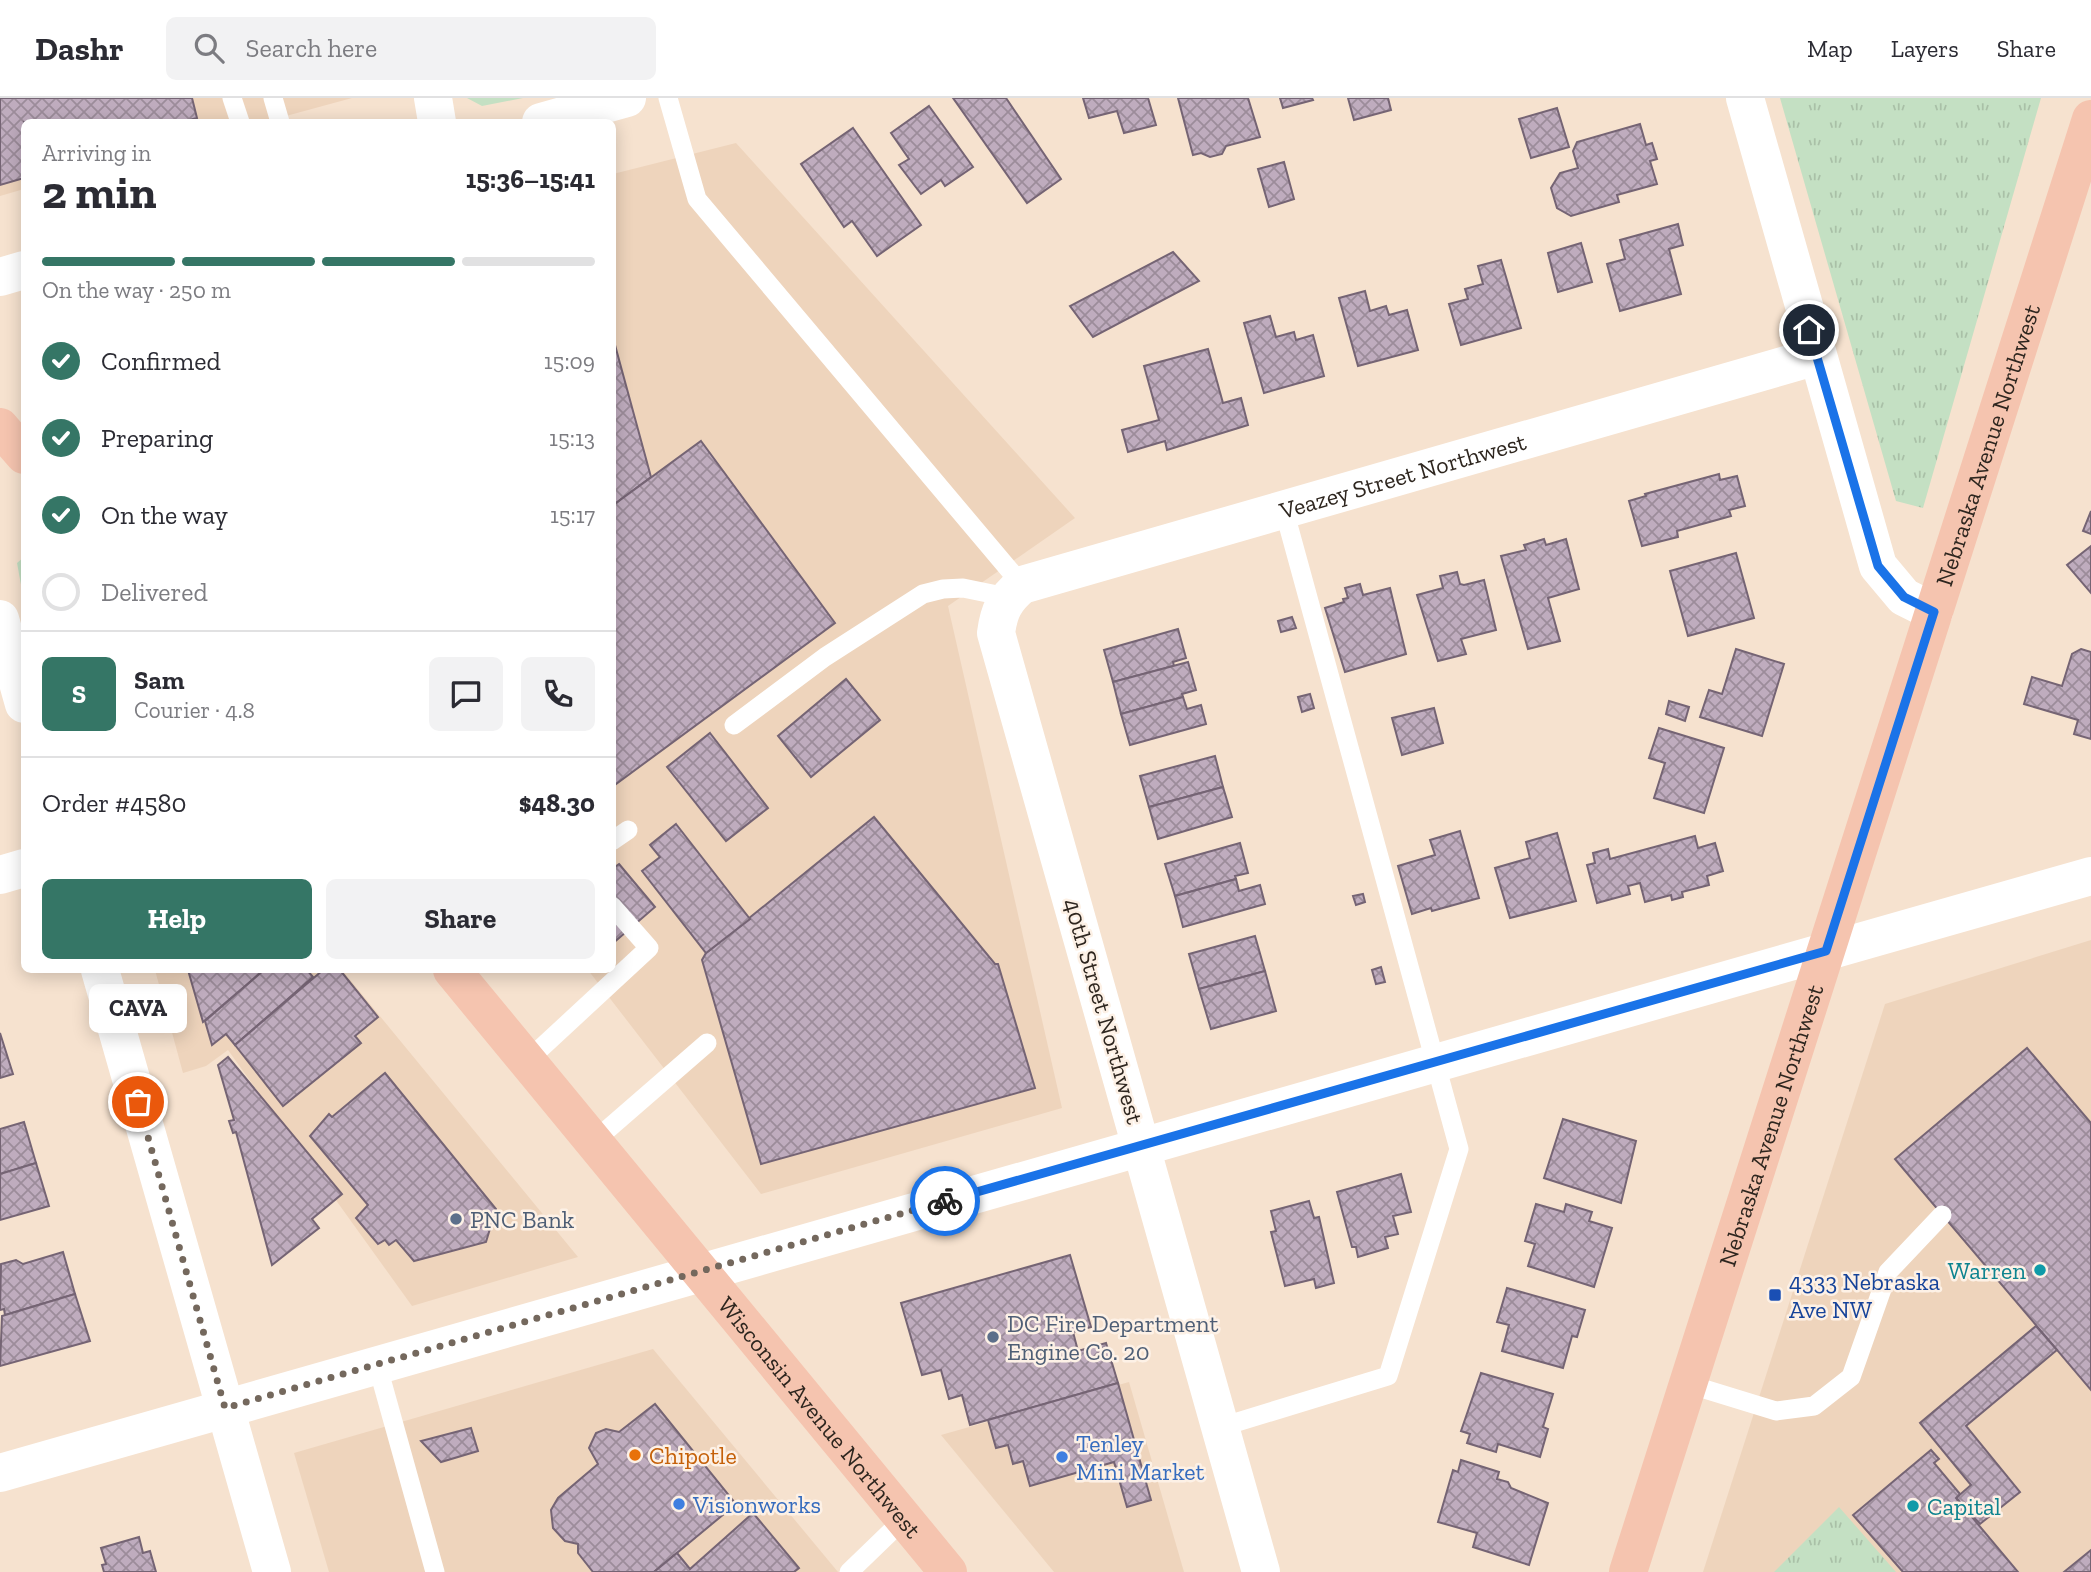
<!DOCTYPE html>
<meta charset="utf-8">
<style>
:root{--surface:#fff;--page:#f2f2f3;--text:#2b2b33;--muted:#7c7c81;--line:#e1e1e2;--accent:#357666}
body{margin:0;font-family:"Zilla Slab",serif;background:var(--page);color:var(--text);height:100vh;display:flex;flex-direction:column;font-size:26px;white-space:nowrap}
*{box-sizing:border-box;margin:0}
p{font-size:23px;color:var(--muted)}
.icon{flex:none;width:38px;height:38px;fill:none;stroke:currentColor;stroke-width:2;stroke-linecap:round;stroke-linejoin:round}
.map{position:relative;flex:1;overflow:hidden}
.side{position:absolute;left:21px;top:21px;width:595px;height:854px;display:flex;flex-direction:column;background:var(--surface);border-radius:10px;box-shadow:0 4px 18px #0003}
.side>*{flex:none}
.pin{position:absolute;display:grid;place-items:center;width:60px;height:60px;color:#fff;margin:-30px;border:4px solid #fff;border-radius:50%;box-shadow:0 2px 7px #0007}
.courier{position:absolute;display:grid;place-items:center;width:70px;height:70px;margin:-35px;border:5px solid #1a73e8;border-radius:50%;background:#fff;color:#222;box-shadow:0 2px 9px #0007}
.bubble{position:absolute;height:49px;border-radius:10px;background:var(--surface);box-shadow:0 4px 18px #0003;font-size:23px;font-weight:700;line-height:49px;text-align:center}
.head em{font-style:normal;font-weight:700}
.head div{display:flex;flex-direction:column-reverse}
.head{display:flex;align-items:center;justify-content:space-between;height:119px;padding:0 21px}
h1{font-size:46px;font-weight:700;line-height:52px}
.bar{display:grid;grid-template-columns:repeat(4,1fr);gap:10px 7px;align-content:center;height:84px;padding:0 21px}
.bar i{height:9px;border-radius:5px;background:var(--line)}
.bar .on{background:var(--accent)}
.bar p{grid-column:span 4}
.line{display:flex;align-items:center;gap:18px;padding:0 21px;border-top:2px solid var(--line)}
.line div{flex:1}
.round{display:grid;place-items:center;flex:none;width:74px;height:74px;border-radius:10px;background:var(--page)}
ol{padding:0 21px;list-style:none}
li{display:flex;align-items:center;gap:21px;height:77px}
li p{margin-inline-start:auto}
li .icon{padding:7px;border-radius:50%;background:var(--accent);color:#fff;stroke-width:4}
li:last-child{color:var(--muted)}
li i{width:38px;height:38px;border:4px solid var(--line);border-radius:50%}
.button{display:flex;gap:14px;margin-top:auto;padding:14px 21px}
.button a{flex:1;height:80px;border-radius:10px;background:var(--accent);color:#fff;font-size:28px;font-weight:700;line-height:80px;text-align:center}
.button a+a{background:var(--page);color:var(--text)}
header{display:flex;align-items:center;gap:42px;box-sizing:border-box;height:98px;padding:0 35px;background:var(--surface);border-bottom:2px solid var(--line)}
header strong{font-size:33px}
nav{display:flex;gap:38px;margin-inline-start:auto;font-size:24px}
.search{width:490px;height:63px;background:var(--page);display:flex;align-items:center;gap:18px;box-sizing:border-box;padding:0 24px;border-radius:10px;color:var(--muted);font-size:26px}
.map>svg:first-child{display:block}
.built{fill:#eed4bc}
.park{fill:url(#park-tufts)}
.building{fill:url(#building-cross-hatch);stroke:#756474;stroke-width:2}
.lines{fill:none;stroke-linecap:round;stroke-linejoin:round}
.service{stroke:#fff;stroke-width:19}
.minor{stroke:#fff;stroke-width:38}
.secondary{stroke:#fff;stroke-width:38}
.primary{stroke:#f5c4af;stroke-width:38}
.done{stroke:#74685d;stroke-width:7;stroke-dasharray:0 12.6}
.route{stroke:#1a73e8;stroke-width:9}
.service-dot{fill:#5c6f8a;stroke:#fdf1e6;stroke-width:2.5}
.culture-dot{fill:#0f9aa8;stroke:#fdf1e6;stroke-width:2.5}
.transit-dot{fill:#1a4fb4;stroke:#fdf1e6;stroke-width:2.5}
.food-dot{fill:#e8710a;stroke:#fdf1e6;stroke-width:2.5}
.shop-dot{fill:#3f7fe0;stroke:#fdf1e6;stroke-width:2.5}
.labels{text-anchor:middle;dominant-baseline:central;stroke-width:5;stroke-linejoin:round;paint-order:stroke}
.street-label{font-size:24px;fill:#2e261f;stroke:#fdf1e6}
.service-label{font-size:24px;fill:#4e5e75;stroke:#fdf1e6;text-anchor:start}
.culture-label{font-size:24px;fill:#0d838f;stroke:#fdf1e6;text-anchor:end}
.transit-label{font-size:24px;fill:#164399;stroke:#fdf1e6;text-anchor:start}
.shop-label{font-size:24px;fill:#366cbe;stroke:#fdf1e6;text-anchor:start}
.food-label{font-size:24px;fill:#c56008;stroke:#fdf1e6;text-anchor:start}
</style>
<header>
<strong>Dashr</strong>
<div class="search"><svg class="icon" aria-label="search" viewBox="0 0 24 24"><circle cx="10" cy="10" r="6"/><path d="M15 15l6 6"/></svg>Search here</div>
<nav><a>Map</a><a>Layers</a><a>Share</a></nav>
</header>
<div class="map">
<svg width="2091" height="1474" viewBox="0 0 2091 1474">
<defs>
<pattern id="park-tufts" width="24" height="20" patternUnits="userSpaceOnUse" patternTransform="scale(1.75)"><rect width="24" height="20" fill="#c4e0c3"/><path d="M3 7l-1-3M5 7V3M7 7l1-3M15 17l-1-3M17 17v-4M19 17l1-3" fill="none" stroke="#a9c0a7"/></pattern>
<pattern id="building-cross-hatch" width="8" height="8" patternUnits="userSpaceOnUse" patternTransform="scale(1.75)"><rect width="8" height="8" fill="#bfacbe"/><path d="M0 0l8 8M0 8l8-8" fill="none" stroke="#9c8c9a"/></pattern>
</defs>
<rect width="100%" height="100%" fill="#f6e2cf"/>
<!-- built -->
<g class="built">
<polygon points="0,0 352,0 264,24 24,24 24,91 0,98"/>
<polygon points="736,45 1075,420 948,508 1062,1010 761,1096 588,872 612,872 613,76"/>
<polygon points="2091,842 2091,1474 1703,1474 1885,906"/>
<polygon points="155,872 342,872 578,1159 412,1208 228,952 206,968 183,975"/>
<polygon points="653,1251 838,1474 329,1474 294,1355"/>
<polygon points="1129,1284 1184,1474 1054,1474 941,1337"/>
</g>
<!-- park -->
<g class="park">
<polygon points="467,0 523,0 482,8"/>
<polygon points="1780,0 2041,0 1923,410 1896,403"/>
<polygon points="24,459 24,503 17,465"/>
<polygon points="1839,1409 1896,1474 1773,1474 1774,1474"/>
</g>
<!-- building -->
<g class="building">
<polygon points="0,0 192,0 197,20 182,24 24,24 24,80 0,87"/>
<polygon points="953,0 1006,0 1061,81 1027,105"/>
<polygon points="1083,0 1148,0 1156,27 1124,35 1117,13 1089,20"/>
<polygon points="1178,0 1248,0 1260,39 1226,48 1222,56 1210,59 1201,55 1193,57"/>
<polygon points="1280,0 1312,0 1313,2 1283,10"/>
<polygon points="1348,0 1388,0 1391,12 1354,22"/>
<polygon points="929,8 973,69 945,88 941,82 921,96 899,67 909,61 891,35"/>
<polygon points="1557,10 1569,49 1531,60 1519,21"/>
<polygon points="1640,26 1646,47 1652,45 1657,61 1650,63 1657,86 1617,97 1619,104 1571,118 1557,110 1551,90 1560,75 1578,70 1573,53 1577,44"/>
<polygon points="853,30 921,127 877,158 852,123 844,129 801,66"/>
<polygon points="1284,64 1294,101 1269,109 1258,71"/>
<polygon points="1678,126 1683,147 1669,151 1681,196 1620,213 1607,166 1625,161 1620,142"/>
<polygon points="1581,145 1592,184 1558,194 1548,155"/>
<polygon points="1173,154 1199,183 1093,239 1070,208"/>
<polygon points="1501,162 1521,230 1461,247 1449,206 1468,201 1465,191 1483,186 1478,168"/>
<polygon points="1365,193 1370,213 1386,208 1389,217 1407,212 1418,252 1358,268 1339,200"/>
<polygon points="1270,218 1276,239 1294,234 1296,242 1313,237 1324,278 1264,295 1244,225"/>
<polygon points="612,236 651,379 612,408"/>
<polygon points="1208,251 1223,305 1241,300 1248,327 1167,352 1165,343 1128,354 1122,332 1159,322 1144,268"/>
<polygon points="701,343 835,525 612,689 612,408"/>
<polygon points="1719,376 1720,382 1737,378 1745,408 1729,412 1731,418 1677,433 1678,439 1642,448 1629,403 1646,398 1645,396"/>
<polygon points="2091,413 2091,436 2083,433"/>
<polygon points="1544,441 1546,447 1566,441 1579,491 1548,500 1560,543 1528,551 1501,458 1526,452 1524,447"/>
<polygon points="2091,448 2091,495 2067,467"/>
<polygon points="1736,455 1754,520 1688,538 1670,473"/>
<polygon points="1457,474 1460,486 1464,487 1484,482 1496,532 1461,541 1466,556 1438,563 1417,497 1443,490 1440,478"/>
<polygon points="1360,486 1363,497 1390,490 1406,556 1345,574 1325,510 1344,504 1343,501 1348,500 1345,490"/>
<polygon points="1292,519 1296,530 1281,534 1278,523"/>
<polygon points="1178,531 1186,560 1173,564 1174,568 1113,584 1104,552"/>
<polygon points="1736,551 1784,566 1762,638 1700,619 1709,592 1722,596"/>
<polygon points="2081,551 2091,554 2091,641 2074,636 2078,622 2024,606 2032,579 2062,588 2072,556"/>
<polygon points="1188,564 1196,592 1182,596 1183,599 1121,616 1113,584"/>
<polygon points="846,581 880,622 811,679 778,638"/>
<polygon points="1310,596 1314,610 1302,614 1298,599"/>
<polygon points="1183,599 1187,611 1201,607 1206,626 1130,647 1121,616"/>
<polygon points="1669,603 1689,609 1685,623 1666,616"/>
<polygon points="1434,610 1443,645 1402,657 1392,620"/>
<polygon points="1659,630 1724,650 1704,715 1654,700 1665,665 1649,660"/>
<polygon points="710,635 768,710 726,743 667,669"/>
<polygon points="1215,658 1223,689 1149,709 1140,678"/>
<polygon points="1223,689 1232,719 1158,741 1149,709"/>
<polygon points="874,719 995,866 998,866 1035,990 761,1066 702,862 706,855"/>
<polygon points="676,726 750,821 706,855 642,773 660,759 650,747"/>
<polygon points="1460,733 1479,800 1432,813 1431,810 1412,816 1398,768 1435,757 1430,742"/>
<polygon points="1557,735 1576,803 1510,820 1495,770 1530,760 1526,744"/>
<polygon points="1695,738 1698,750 1715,745 1723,773 1707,778 1709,787 1682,794 1683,799 1672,802 1671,797 1645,804 1640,785 1628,788 1630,796 1597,805 1587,767 1595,765 1593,755 1608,751 1610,761"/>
<polygon points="1240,745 1248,775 1235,778 1236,781 1175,798 1165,766"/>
<polygon points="619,766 655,809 612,846 612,771"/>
<polygon points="1236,781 1239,793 1260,787 1265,806 1183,829 1175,798"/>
<polygon points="1363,796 1365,804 1356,807 1353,798"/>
<polygon points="1255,838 1265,873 1199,891 1189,856"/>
<polygon points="1381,869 1385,884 1376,886 1372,872"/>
<polygon points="188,872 264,872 203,924"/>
<polygon points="264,872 307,872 313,879 235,947 226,936 212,947 205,923"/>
<polygon points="323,872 340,872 378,919 355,938 361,945 283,1008 235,947"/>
<polygon points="1265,873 1276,913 1211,931 1199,891"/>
<polygon points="0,935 13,976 0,980"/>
<polygon points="2027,950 2091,1025 2091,1292 1895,1061"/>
<polygon points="228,959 342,1096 312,1121 319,1130 272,1167 236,1034 233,1035 229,1023 234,1022 218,967"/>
<polygon points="385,975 496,1111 486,1144 414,1163 396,1142 389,1147 385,1142 378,1146 356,1120 368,1107 310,1038 329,1016 332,1019"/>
<polygon points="1563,1021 1636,1043 1621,1105 1544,1080"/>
<polygon points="24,1024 36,1065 0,1076 0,1031"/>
<polygon points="36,1065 49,1108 0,1122 0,1076"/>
<polygon points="1401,1076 1411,1114 1393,1118 1398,1136 1385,1139 1388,1150 1358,1159 1356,1149 1352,1149 1337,1094"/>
<polygon points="1309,1103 1314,1120 1319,1119 1334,1185 1316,1190 1314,1181 1285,1188 1271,1134 1276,1133 1271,1113"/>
<polygon points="1536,1106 1564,1114 1566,1106 1592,1114 1589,1123 1612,1130 1594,1189 1528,1168 1535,1146 1525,1143"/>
<polygon points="63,1154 75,1196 5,1217 4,1211 0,1212 1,1166 16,1162 23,1166"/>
<polygon points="1070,1157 1091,1229 1073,1234 1078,1253 1106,1245 1118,1285 970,1327 962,1297 949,1301 941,1272 922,1277 901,1205"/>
<polygon points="1507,1190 1585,1212 1577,1239 1572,1238 1563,1270 1502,1253 1509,1227 1497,1224"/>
<polygon points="75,1196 90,1243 0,1268 2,1218"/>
<polygon points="2036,1228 2057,1252 1966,1328 2020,1394 1980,1426 1956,1400 1971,1387 1920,1325"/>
<polygon points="1481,1275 1553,1296 1543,1329 1548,1331 1540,1359 1498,1346 1496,1354 1467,1345 1470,1336 1461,1333"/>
<polygon points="1118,1285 1151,1402 1127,1409 1114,1364 1030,1388 1023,1363 1013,1366 1008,1347 996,1350 988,1322"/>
<polygon points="655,1306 736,1406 654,1474 593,1474 578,1455 578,1446 565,1443 553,1430 551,1412 558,1400 598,1366 589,1350 596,1335 606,1331 619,1334"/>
<polygon points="471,1330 478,1353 441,1364 421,1343"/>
<polygon points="1931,1352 1939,1361 1934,1365 1960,1396 1956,1400 2018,1474 1903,1474 1853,1417"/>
<polygon points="1461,1362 1499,1374 1497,1381 1508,1384 1511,1390 1548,1405 1529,1467 1473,1449 1477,1435 1438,1424 1453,1372 1458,1374"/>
<polygon points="753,1415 799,1470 794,1474 654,1474 677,1455 690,1471"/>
<polygon points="139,1439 143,1455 150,1453 156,1474 104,1474 102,1467 106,1466 101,1450"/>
<polygon points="2091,1452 2091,1474 2064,1474"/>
</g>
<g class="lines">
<!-- service -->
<g class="service">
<polyline points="232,0 240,24"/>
<polyline points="273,0 280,24"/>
<polyline points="668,0 697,101 1022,487"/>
<polyline points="734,627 825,559 923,496 943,491 963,490 1007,499"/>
<polyline points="612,743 628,732"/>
<polyline points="527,963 649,850 612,808"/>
<polyline points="593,1044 707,945"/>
<polyline points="377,1266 435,1474"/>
<polyline points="1688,1286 1776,1313 1814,1308 1851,1279 1888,1174 1942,1117"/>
<polyline points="1221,1329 1388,1278 1459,1051 1284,412"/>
<polyline points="849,1474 904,1421"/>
</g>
<!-- minor -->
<g class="minor">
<polyline points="433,0 437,24"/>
<polyline points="1745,0 1878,468 1904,499 1934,514"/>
<polyline points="0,521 24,606"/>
<polyline points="0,777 24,770"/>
<polyline points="100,872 272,1474"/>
<polyline points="0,1375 2091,778"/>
<path id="s1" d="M1261,1474L996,535C999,513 1004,502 1022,487L1817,258"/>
</g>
<!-- secondary -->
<g class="secondary">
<polyline points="541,24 627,0"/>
<polyline points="0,179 24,172"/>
</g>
<!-- primary -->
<g class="primary">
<polyline points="0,329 24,357"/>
<path id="s2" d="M452,872L948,1474"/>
<path id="s3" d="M1628,1474L2091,21"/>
</g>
</g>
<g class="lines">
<!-- done -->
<polyline class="done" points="138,1004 225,1310 945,1103"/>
<!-- route -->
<polyline class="route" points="945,1103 1826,853 1934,514 1904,499 1878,468 1809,232"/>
</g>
<!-- markers -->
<g class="service-dot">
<circle cx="456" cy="1121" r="7"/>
<circle cx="993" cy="1239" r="7"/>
</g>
<g class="culture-dot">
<circle cx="2040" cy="1172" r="7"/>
<circle cx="1913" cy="1408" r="7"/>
</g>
<rect class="transit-dot" x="1768" y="1190" width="14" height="14" rx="3.5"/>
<circle class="food-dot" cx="635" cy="1357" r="7"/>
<g class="shop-dot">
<circle cx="1062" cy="1359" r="7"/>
<circle cx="679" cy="1406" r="7"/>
</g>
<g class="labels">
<!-- street labels -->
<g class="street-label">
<text stroke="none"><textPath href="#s3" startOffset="1183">Nebraska Avenue Northwest</textPath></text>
<text stroke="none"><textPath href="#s1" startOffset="1428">Veazey Street Northwest</textPath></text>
<text transform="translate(1104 913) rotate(74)">40th Street Northwest</text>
<text stroke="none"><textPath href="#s3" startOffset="469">Nebraska Avenue Northwest</textPath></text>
<text stroke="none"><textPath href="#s2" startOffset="579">Wisconsin Avenue Northwest</textPath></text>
</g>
<!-- service labels -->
<g class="service-label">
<text x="470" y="1121">PNC Bank</text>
<text x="1007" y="1225">DC Fire Department<tspan x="1007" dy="28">Engine Co. 20</tspan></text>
</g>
<!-- culture labels -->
<g class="culture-label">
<text x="2026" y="1172">Warren</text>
<text x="1927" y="1408" text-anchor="start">Capital</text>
</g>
<!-- transit labels -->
<g class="transit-label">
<text x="1789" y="1183">4333 Nebraska<tspan x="1789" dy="28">Ave NW</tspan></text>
</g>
<!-- shop labels -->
<g class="shop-label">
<text x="1076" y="1345">Tenley<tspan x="1076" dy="28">Mini Market</tspan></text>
<text x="693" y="1406">Visionworks</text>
</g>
<!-- food labels -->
<g class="food-label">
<text x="649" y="1357">Chipotle</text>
</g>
</g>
</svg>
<div class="pin" style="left:138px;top:1004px;background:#ea580c"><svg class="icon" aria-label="bag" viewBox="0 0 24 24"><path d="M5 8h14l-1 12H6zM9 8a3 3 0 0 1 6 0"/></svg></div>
<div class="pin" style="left:1809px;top:232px;background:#1f2937"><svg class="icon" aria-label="home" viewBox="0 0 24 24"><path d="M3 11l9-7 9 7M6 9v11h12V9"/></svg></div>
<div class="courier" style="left:945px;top:1103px"><svg class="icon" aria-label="bike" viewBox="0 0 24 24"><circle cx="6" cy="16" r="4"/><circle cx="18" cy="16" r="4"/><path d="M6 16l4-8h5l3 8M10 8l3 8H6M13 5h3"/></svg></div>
<div class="bubble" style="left:89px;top:886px;width:98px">CAVA</div>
<section class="side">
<div class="head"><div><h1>2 min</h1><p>Arriving in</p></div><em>15:36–15:41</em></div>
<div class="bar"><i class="on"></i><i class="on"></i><i class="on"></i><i></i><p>On the way · 250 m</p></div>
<ol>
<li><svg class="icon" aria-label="check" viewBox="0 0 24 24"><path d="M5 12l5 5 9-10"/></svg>Confirmed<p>15:09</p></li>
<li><svg class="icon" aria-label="check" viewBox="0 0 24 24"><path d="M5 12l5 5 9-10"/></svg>Preparing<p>15:13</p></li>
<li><svg class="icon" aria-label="check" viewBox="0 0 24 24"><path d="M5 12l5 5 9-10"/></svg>On the way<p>15:17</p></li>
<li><i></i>Delivered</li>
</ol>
<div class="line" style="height:126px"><b class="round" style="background:var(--accent);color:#fff">S</b><div><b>Sam</b><p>Courier · 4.8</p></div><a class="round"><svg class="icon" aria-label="chat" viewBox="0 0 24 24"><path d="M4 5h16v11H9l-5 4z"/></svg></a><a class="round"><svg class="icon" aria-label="phone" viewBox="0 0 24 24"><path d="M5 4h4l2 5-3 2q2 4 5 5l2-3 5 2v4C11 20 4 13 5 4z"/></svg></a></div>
<div class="line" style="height:91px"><div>Order #4580</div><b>$48.30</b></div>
<div class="button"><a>Help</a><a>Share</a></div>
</section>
</div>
